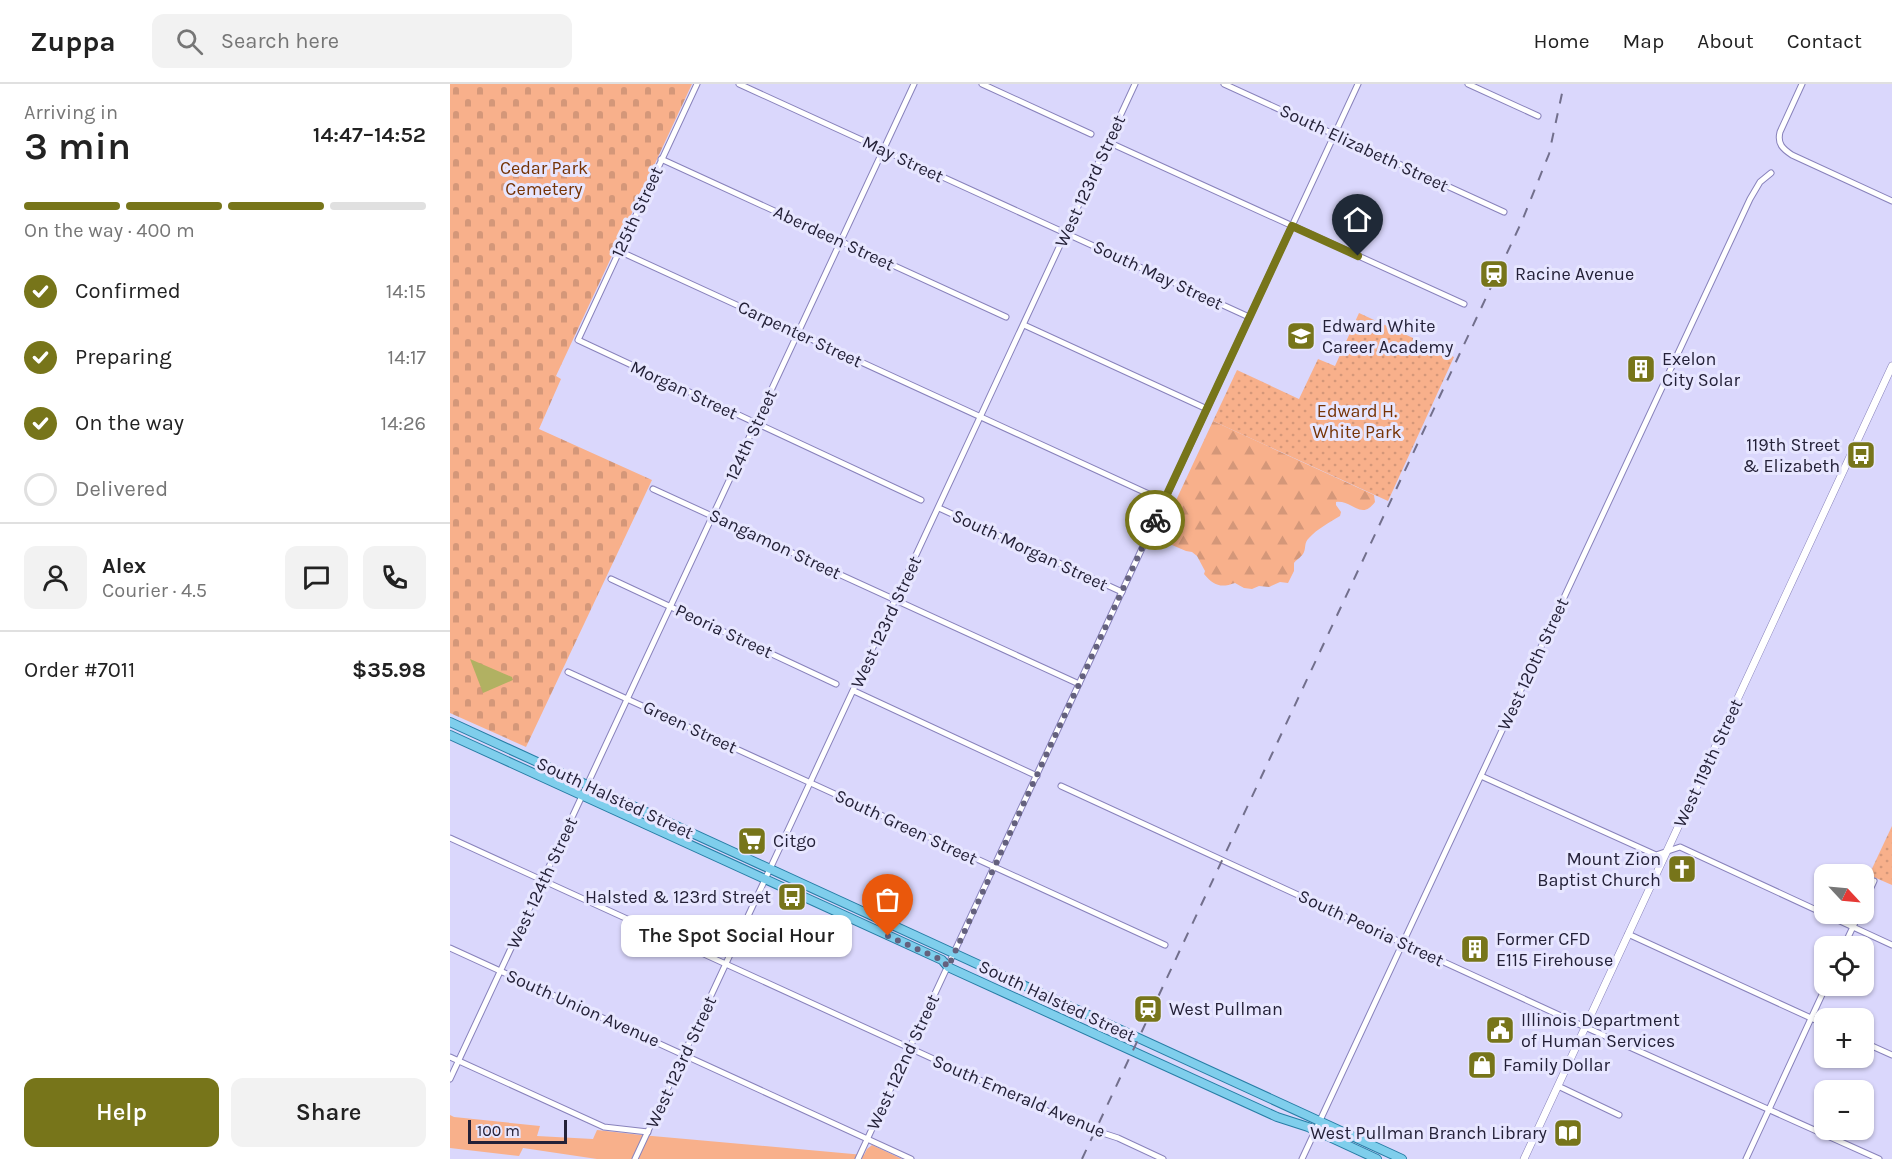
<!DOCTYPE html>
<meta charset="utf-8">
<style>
:root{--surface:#fff;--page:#f2f2f2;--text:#222;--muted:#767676;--line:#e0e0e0;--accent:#77751a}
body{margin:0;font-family:Karla,sans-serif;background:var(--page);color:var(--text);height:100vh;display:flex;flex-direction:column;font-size:22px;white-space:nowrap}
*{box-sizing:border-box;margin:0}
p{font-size:20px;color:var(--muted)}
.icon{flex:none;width:33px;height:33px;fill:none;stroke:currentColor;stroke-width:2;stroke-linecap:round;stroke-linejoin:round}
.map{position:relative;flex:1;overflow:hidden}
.drawer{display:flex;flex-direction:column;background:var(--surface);width:450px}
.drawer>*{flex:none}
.needle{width:39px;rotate:116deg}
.fabs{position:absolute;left:1364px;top:780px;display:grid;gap:12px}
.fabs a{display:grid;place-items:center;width:60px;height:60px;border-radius:12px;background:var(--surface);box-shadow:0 2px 4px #0004;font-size:30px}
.scale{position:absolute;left:18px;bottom:15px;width:99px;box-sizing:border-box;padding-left:6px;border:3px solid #242138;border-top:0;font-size:16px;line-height:21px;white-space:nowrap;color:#242138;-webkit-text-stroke:4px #e7e6ff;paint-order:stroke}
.pin{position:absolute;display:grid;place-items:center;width:51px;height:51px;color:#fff;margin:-62px -26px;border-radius:50% 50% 50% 0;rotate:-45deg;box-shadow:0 0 6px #0007}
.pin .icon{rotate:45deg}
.courier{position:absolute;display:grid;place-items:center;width:60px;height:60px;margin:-30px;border:4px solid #77751a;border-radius:50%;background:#fff;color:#222;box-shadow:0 2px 8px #0007}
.bubble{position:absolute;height:42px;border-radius:12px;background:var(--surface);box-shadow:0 2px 4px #0004;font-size:20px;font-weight:600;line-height:42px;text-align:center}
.overview em{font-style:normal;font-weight:600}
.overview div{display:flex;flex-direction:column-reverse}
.overview{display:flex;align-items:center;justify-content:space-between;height:102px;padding:0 24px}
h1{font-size:39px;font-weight:600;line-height:45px}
.bar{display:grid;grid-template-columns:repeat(4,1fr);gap:9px 6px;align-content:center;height:72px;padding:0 24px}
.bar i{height:8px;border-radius:4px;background:var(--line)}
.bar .active{background:var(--accent)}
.bar p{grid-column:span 4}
.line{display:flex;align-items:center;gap:15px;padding:0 24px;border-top:2px solid var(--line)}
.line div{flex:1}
.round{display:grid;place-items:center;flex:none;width:63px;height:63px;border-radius:12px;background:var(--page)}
ol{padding:0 24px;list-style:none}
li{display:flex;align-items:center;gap:18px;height:66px}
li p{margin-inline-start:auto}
li .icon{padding:6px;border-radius:50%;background:var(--accent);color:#fff;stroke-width:4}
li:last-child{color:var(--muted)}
li i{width:33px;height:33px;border:3px solid var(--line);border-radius:50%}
.button{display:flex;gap:12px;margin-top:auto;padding:12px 24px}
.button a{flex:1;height:69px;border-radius:12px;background:var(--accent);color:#fff;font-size:24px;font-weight:600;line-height:69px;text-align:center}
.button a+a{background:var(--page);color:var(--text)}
header{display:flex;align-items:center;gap:36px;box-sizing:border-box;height:84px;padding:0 30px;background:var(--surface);border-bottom:2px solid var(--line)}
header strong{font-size:28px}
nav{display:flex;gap:33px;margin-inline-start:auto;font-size:21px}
.search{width:420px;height:54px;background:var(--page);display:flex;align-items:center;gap:15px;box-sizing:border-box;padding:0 21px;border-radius:12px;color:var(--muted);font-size:22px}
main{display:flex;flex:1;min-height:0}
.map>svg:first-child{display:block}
.green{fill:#f8b08b}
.forest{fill:url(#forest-firs)}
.cemetery{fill:url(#cemetery-stones)}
.park{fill:url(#park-dots)}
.water{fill:#b1b162}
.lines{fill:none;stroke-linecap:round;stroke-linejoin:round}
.minor-casing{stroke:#8882bb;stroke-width:7}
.tertiary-casing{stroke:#8882bb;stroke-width:8}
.primary-casing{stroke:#277da5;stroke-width:10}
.minor{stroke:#fff;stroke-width:5}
.tertiary{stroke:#fff;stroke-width:7}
.primary{stroke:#7fceec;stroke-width:8}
.rail{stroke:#726f8c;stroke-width:2;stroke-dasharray:10 10;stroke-linecap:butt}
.done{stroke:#64617d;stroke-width:6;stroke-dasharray:0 10.8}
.route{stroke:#77751a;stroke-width:8}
.labels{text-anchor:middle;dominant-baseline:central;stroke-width:6;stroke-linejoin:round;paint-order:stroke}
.street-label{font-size:18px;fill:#242138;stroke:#e7e6ff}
.park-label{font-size:18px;fill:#753305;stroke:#e7e6ff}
.poi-label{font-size:18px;fill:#242138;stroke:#e7e6ff;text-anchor:start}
</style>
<header>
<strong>Zuppa</strong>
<div class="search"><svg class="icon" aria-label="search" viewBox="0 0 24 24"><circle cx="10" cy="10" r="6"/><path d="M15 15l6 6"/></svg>Search here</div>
<nav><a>Home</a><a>Map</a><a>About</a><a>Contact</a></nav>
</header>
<main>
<section class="drawer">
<div class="overview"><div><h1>3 min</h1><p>Arriving in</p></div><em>14:47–14:52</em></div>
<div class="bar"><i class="active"></i><i class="active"></i><i class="active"></i><i></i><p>On the way · 400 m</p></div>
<ol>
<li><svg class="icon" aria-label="check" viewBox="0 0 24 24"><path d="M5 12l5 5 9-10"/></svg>Confirmed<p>14:15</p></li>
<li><svg class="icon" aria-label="check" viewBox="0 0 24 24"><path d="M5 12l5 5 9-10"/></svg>Preparing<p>14:17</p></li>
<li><svg class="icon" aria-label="check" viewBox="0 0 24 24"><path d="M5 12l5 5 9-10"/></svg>On the way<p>14:26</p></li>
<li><i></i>Delivered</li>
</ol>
<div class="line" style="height:108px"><a class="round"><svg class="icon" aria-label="person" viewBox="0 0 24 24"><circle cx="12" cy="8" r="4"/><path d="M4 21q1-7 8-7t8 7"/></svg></a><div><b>Alex</b><p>Courier · 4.5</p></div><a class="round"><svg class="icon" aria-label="chat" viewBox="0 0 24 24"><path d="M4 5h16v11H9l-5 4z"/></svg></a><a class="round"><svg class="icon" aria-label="phone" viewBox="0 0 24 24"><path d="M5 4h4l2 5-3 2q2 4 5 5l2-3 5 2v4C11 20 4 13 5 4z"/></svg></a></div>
<div class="line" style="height:78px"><div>Order #7011</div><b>$35.98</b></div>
<div class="button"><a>Help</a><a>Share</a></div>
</section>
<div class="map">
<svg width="1442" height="1075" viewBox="0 0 1442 1075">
<defs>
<pattern id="forest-firs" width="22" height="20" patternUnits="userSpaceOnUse" patternTransform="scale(1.5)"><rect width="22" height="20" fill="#f8b08b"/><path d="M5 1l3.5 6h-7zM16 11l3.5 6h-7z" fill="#d49779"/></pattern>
<pattern id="cemetery-stones" width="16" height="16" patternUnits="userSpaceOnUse" patternTransform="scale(1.5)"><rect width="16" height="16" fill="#f8b08b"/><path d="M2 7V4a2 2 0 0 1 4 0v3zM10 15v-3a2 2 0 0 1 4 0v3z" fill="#d49779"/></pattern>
<pattern id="park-dots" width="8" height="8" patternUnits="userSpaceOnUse" patternTransform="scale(1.5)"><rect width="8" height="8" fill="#f8b08b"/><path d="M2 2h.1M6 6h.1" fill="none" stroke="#d49779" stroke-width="1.8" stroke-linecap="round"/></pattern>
</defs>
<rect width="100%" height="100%" fill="#dad7fc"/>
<!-- green -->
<polygon class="green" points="0,1031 4,1033 90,1042 87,1052 143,1055 147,1046 191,1051 414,1071 417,1065 422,1061 452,1075 147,1075 73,1064 69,1072 0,1064"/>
<!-- forest -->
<path class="forest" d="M763,337L924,411L925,418C911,437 903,416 886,418V421L891,428L890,432C880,438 867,445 859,454C854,459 856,463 854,468C852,473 847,475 844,479V487L838,499L830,498L819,503L809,502L802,505L794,504L785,499C771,504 764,502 754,490L755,487L747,472L742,468L736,467L708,455Z"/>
<!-- cemetery -->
<polygon class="cemetery" points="0,0 242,0 106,292 111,295 89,345 202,396 76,663 0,629"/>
<!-- park -->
<g class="park">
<polygon points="909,229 1004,273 938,417 763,337 787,286 849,315 868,275 885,282"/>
<polygon points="1442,742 1442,801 1419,791"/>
</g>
<!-- water -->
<polygon class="water" points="20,575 62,593 63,596 33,609"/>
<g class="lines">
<!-- minor casing -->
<g class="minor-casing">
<g id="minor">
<polyline points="247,0 128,256 471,416"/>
<polyline points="289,0 799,233"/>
<polyline points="532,0 641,50"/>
<polyline points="774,0 1054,128"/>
<polyline points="1018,0 1088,32"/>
<path d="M1352,0L1330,48C1327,60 1333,65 1342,71L1442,117"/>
<polyline points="658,58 1014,220"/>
<polyline points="211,75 556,233"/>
<polyline points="169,167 714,417"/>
<polyline points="574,241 757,325"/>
<polyline points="203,405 629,600"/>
<polyline points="489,424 672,508"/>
<polyline points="161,495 386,600"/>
<polyline points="118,588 715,861"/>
<polyline points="404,607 587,692"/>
<polyline points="1031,692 1206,771 1230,763 1442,861"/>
<polyline points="611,702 1135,943 1429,1075"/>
<polyline points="0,754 628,1041 668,1054 713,1075"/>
<polyline points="1413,821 1424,797"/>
<polyline points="1178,850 1374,940"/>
<polyline points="1394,862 1409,830"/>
<polyline points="0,864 461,1075"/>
<polyline points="1413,958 1442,971"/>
<polyline points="0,973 154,1043 198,1048"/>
<polyline points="0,995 464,0"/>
<polyline points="1108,1002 1169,1031"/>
<polyline points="185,1075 685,0"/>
<polyline points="408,1075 908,0"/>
<polyline points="852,1075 1300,115 1310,98 1321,89"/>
<polyline points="1296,1075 1376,902"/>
</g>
</g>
<!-- tertiary casing -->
<g class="tertiary-casing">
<polyline id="tertiary" points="1074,1075 1442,282"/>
</g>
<!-- primary casing -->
<g class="primary-casing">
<g id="primary">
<polyline points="0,638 952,1075"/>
<polyline points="0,651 492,876 498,883 827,1033 858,1043 927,1075"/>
</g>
</g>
<!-- minor -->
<use href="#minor" class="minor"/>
<!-- tertiary -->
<use href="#tertiary" class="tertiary"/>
<!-- primary -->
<use href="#primary" class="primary"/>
<!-- rail -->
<polyline class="rail" points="632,1075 1072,137 1099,70 1114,0"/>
</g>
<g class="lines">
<!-- done -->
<polyline class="done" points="438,852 492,876 498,883 705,436"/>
<!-- route -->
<polyline class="route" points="705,436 842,142 908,172"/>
</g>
<!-- icons -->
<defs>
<g id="station-square" transform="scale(1.5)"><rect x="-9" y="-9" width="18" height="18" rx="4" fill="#77751a" stroke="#e7e6ff"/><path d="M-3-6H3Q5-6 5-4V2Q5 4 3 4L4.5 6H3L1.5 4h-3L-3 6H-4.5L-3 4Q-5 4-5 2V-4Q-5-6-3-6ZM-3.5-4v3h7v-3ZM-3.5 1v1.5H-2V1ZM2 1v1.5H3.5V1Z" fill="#fff"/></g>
<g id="school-square" transform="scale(1.5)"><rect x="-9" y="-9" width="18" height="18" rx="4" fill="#77751a" stroke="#e7e6ff"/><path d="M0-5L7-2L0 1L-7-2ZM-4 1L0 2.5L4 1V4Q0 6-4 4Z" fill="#fff"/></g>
<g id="building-square" transform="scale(1.5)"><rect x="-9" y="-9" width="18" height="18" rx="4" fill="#77751a" stroke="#e7e6ff"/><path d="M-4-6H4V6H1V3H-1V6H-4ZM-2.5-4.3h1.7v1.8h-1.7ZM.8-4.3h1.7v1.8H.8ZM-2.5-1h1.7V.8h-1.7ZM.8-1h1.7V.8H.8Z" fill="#fff"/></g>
<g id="bus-square" transform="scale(1.5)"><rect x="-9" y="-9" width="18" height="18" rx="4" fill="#77751a" stroke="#e7e6ff"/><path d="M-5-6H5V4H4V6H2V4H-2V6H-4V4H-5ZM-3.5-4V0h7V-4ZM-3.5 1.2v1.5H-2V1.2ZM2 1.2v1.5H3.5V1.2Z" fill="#fff"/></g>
<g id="supermarket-square" transform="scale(1.5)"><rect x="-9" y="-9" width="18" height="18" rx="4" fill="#77751a" stroke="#e7e6ff"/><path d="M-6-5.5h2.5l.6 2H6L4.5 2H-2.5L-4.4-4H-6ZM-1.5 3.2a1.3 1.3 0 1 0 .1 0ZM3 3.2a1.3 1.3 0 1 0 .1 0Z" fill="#fff"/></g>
<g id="church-square" transform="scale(1.5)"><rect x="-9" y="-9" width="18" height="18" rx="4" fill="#77751a" stroke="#e7e6ff"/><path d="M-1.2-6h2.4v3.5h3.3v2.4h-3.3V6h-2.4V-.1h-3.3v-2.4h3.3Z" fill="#fff"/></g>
<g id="civic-square" transform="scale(1.5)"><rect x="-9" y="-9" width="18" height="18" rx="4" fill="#77751a" stroke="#e7e6ff"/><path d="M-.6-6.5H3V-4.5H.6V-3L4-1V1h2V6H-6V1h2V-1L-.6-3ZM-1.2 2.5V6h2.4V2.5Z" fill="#fff"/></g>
<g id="shop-square" transform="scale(1.5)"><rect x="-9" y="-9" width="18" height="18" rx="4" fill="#77751a" stroke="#e7e6ff"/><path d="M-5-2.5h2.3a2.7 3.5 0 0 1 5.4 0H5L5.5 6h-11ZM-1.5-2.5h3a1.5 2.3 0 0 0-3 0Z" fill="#fff"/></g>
<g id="library-square" transform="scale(1.5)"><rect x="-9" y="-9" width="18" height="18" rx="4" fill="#77751a" stroke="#e7e6ff"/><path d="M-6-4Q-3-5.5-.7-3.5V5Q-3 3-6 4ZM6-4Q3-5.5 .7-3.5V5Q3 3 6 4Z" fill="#fff"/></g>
</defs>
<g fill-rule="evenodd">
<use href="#station-square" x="1044" y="190"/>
<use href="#school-square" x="851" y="252"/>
<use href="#building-square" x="1191" y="285"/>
<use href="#bus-square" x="1411" y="371"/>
<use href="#supermarket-square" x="302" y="757"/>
<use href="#church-square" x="1232" y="785"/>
<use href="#bus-square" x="342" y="813"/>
<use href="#building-square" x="1025" y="865"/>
<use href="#station-square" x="698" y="925"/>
<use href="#civic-square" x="1050" y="946"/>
<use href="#shop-square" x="1032" y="981"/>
<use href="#library-square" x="1118" y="1049"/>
</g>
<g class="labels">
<!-- street labels -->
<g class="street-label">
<text transform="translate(914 64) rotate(25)">South Elizabeth Street</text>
<text transform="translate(453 75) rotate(25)">May Street</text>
<text transform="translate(640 97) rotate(-65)">West 123rd Street</text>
<text transform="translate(187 128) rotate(-65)">125th Street</text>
<text transform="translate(384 154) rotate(25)">Aberdeen Street</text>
<text transform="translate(708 191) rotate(25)">South May Street</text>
<text transform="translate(350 250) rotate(25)">Carpenter Street</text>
<text transform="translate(234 306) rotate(25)">Morgan Street</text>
<text transform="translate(301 351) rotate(-65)">124th Street</text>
<text transform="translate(325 460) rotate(25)">Sangamon Street</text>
<text transform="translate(580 466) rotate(25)">South Morgan Street</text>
<text transform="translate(436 538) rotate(-65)">West 123rd Street</text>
<text transform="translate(274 547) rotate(25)">Peoria Street</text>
<text transform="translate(1083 580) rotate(-65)">West 120th Street</text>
<text transform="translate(240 643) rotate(25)">Green Street</text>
<text transform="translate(1258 679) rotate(-65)">West 119th Street</text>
<text transform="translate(165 714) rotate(25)">South Halsted Street</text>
<text transform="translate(456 743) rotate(25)">South Green Street</text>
<text transform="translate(92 799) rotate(-65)">West 124th Street</text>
<text transform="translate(921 844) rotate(25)">South Peoria Street</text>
<text transform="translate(607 917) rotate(25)">South Halsted Street</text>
<text transform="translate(133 924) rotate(24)">South Union Avenue</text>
<text transform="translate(231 978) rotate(-65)">West 123rd Street</text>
<text transform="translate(453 978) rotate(-65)">West 122nd Street</text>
<text transform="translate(569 1012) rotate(23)">South Emerald Avenue</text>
</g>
<!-- park labels -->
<g class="park-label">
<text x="94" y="84">Cedar Park<tspan x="94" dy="21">Cemetery</tspan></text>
<text x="907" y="327">Edward H.<tspan x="907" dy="21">White Park</tspan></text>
</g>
<!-- poi labels -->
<g class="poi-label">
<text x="1065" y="190">Racine Avenue</text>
<text x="872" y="242">Edward White<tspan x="872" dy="21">Career Academy</tspan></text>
<text x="1212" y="275">Exelon<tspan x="1212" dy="21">City Solar</tspan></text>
<text x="1390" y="361" text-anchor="end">119th Street<tspan x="1390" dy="21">&amp; Elizabeth</tspan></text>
<text x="323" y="757">Citgo</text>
<text x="1211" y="775" text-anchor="end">Mount Zion<tspan x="1211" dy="21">Baptist Church</tspan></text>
<text x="321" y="813" text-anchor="end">Halsted &amp; 123rd Street</text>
<text x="1046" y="855">Former CFD<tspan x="1046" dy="21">E115 Firehouse</tspan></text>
<text x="719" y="925">West Pullman</text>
<text x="1071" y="936">Illinois Department<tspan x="1071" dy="21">of Human Services</tspan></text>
<text x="1053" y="981">Family Dollar</text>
<text x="1097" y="1049" text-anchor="end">West Pullman Branch Library</text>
</g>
</g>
</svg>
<div class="fabs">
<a><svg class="needle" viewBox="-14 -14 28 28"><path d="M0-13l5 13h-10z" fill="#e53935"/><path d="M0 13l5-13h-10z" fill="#767676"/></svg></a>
<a><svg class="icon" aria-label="locate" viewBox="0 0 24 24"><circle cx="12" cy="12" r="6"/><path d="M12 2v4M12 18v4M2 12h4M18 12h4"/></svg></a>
<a>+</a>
<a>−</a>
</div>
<div class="scale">100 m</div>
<div class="pin" style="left:438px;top:852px;background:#ea580c"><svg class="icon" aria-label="bag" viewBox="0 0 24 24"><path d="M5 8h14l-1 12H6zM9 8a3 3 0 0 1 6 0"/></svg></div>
<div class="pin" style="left:908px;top:172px;background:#1f2937"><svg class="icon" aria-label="home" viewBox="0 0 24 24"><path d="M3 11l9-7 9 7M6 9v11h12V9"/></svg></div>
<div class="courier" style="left:705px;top:436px"><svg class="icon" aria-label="bike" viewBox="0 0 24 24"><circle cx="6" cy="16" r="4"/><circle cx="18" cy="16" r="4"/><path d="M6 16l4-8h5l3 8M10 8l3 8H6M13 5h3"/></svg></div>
<div class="bubble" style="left:171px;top:831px;width:231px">The Spot Social Hour</div>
</div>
</main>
